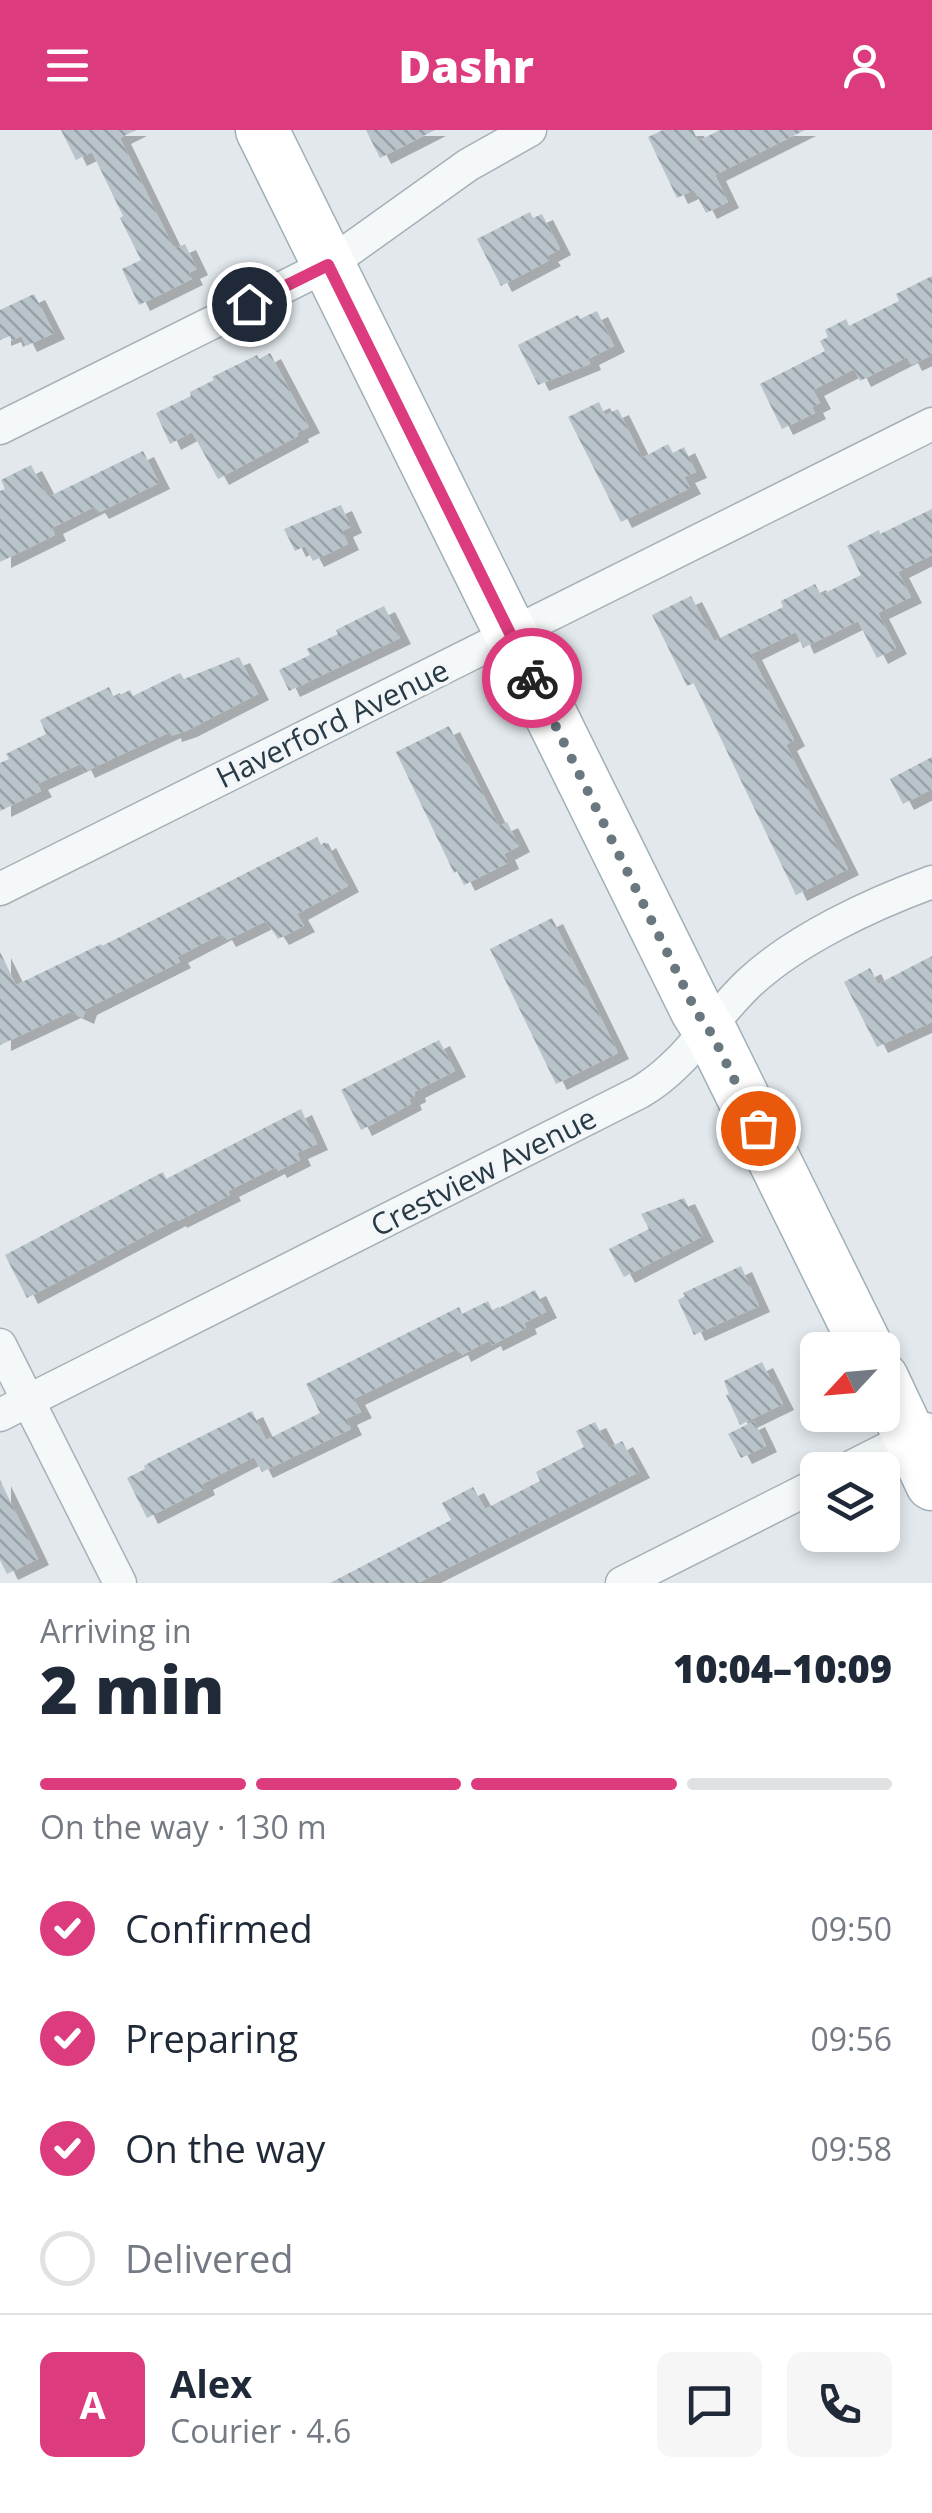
<!DOCTYPE html>
<meta charset="utf-8">
<style>
:root{--surface:#fff;--page:#f6f6f7;--text:#1f2937;--muted:#747a83;--line:#e0e1e3;--accent:#dc3c7d}
body{margin:0;font-family:"Open Sans",sans-serif;background:var(--page);color:var(--text);height:100vh;display:flex;flex-direction:column;font-size:38px;white-space:nowrap}
*{box-sizing:border-box;margin:0}
p{font-size:32px;color:var(--muted)}
.icon{flex:none;width:55px;height:55px;fill:none;stroke:currentColor;stroke-width:2;stroke-linecap:round;stroke-linejoin:round}
.map{position:relative;height:1453px;overflow:hidden}
.side{display:flex;flex-direction:column;background:var(--surface);flex:1}
.side>*{flex:none}
.needle{width:65px;rotate:244deg}
.fabs{position:absolute;left:800px;top:1202px;display:grid;gap:20px}
.fabs a{display:grid;place-items:center;width:100px;height:100px;border-radius:15px;background:var(--surface);box-shadow:0 5px 15px #0003;font-size:50px}
.pin{position:absolute;display:grid;place-items:center;width:85px;height:85px;color:#fff;margin:-42px;border:5px solid #fff;border-radius:50%;box-shadow:0 2px 10px #0007}
.courier{position:absolute;display:grid;place-items:center;width:100px;height:100px;margin:-50px;border:8px solid #dc3c7d;border-radius:50%;background:#fff;color:#222;box-shadow:0 2px 12px #0007}
.headline em{font-style:normal;font-weight:800}
.headline div{display:flex;flex-direction:column-reverse}
.headline{display:flex;align-items:center;justify-content:space-between;height:170px;padding:0 40px}
h1{font-size:65px;font-weight:800;line-height:75px}
.bar{display:grid;grid-template-columns:repeat(4,1fr);gap:15px 10px;align-content:center;height:120px;padding:0 40px}
.bar i{height:12px;border-radius:8px;background:var(--line)}
.bar .current{background:var(--accent)}
.bar p{grid-column:span 4}
.line{display:flex;align-items:center;gap:25px;padding:0 40px;border-top:2px solid var(--line)}
.line div{flex:1}
.round{display:grid;place-items:center;flex:none;width:105px;height:105px;border-radius:15px;background:var(--page)}
ol{padding:0 40px;list-style:none}
li{display:flex;align-items:center;gap:30px;height:110px}
li p{margin-inline-start:auto}
li .icon{padding:10px;border-radius:50%;background:var(--accent);color:#fff;stroke-width:4}
li:last-child{color:var(--muted)}
li i{width:55px;height:55px;border:5px solid var(--line);border-radius:50%}
header{display:flex;justify-content:space-between;align-items:center;height:130px;padding:0 40px;background:var(--accent);color:#fff;font-size:45px;font-weight:800}
.map>svg:first-child{display:block}
.building{fill:url(#building-back-hatch);filter:url(#shadow)}
.lines{fill:none;stroke-linecap:round;stroke-linejoin:round}
.street-casing{stroke:#a6b0b7;stroke-width:35}
.primary-casing{stroke:#a0b0b9;stroke-width:55}
.street{stroke:#f5f8f9;stroke-width:32}
.primary{stroke:#fff;stroke-width:52}
.done{stroke:#69777f;stroke-width:10;stroke-dasharray:0 18}
.route{stroke:#dc3c7d;stroke-width:12}
.labels{text-anchor:middle;dominant-baseline:central;stroke-width:8;stroke-linejoin:round;paint-order:stroke}
.street-label{font-size:30px;fill:#283a45;stroke:#f2f6f9}
</style>
<header><svg class="icon" aria-label="menu" viewBox="0 0 24 24"><path d="M4 6h16M4 12h16M4 18h16"/></svg>Dashr<svg class="icon" aria-label="person" viewBox="0 0 24 24"><circle cx="12" cy="8" r="4"/><path d="M4 21q1-7 8-7t8 7"/></svg></header>
<div class="map">
<svg width="932" height="1453" viewBox="0 0 932 1453">
<defs>
<pattern id="building-back-hatch" width="6" height="6" patternUnits="userSpaceOnUse" patternTransform="scale(2.5)"><rect width="6" height="6" fill="#b8c3ca"/><path d="M-1 5l2 2M0 0l6 6M5-1l2 2" fill="none" stroke="#969fa6"/></pattern>
<filter id="shadow"><feDropShadow dx="11" dy="6" stdDeviation="0" flood-color="#0004"/></filter>
</defs>
<rect width="100%" height="100%" fill="#e2e8ec"/>
<!-- building -->
<g class="building">
<polygon points="61,0 136,0 120,8 172,115 176,118 185,114 197,139 189,143 192,149 139,175 122,139 141,130 120,88 123,86 92,22 76,30"/>
<polygon points="366,0 435,0 380,28"/>
<polygon points="663,0 693,0 698,11 720,0 805,0 715,45 728,72 706,83 694,60 677,68 648,7"/>
<polygon points="530,82 533,88 542,84 560,119 547,126 550,130 501,156 477,109"/>
<polygon points="932,146 932,225 911,235 907,227 860,251 854,239 813,260 820,273 812,277 815,283 782,299 760,254 825,221 820,211 828,207 825,200 846,189 849,196 899,171 896,164"/>
<polygon points="34,164 54,203 26,216 21,206 12,211 10,206 0,210 0,180"/>
<polygon points="597,181 614,216 588,229 590,234 538,255 518,215 578,185 580,189"/>
<polygon points="270,223 309,297 297,303 298,306 218,349 192,302 170,314 156,283 191,266 190,262 214,250 212,247 257,225 259,229"/>
<polygon points="599,272 605,285 618,279 642,328 668,314 673,323 684,317 696,342 684,347 690,358 621,392 568,287"/>
<polygon points="143,321 159,353 98,383 94,377 52,398 55,405 0,432 0,361 5,359 1,350 31,335 48,367"/>
<polygon points="341,375 351,397 342,401 348,414 313,431 305,416 295,421 284,399"/>
<polygon points="932,379 932,425 898,442 911,467 878,483 896,518 877,528 858,491 803,518 796,502 751,524 794,610 786,615 848,739 796,765 694,553 687,556 652,485 691,466 714,511 783,477 781,471 815,454 821,465 861,445 847,416 879,400 880,404"/>
<polygon points="384,476 400,508 289,561 279,540 310,525 307,519 338,504 336,500"/>
<polygon points="239,527 258,564 186,601 171,606 170,602 84,642 80,634 37,654 41,661 0,681 0,633 9,629 6,624 46,604 40,590 109,557 114,568 130,560 133,566 180,543 184,549"/>
<polygon points="449,596 499,696 507,692 519,716 504,724 508,733 464,755 457,741 454,743 396,622"/>
<polygon points="932,627 932,659 903,674 890,649"/>
<polygon points="317,707 321,715 325,712 348,756 297,784 304,796 278,809 266,791 225,811 221,804 177,827 180,832 86,879 83,888 70,882 0,915 0,822 16,855 101,814 102,816"/>
<polygon points="552,788 618,923 556,954 490,819"/>
<polygon points="932,826 932,892 877,917 844,852 870,838 878,854"/>
<polygon points="439,910 455,941 414,962 415,966 409,969 411,974 361,1000 341,960"/>
<polygon points="301,979 317,1014 297,1023 300,1030 276,1042 274,1038 228,1061 230,1065 176,1092 175,1090 27,1168 5,1125 163,1042 166,1049"/>
<polygon points="684,1068 703,1106 624,1147 609,1119 649,1099 641,1084"/>
<polygon points="741,1136 759,1176 694,1205 678,1170 685,1166 683,1163"/>
<polygon points="535,1160 546,1182 524,1193 526,1198 492,1215 490,1210 460,1226 457,1219 354,1269 361,1282 346,1289 351,1299 262,1342 254,1327 202,1354 204,1359 147,1388 127,1348 145,1339 144,1336 152,1331 252,1281 266,1310 320,1283 306,1254 459,1177 462,1184 488,1171 493,1181"/>
<polygon points="762,1232 783,1274 740,1295 726,1265 729,1264 724,1251"/>
<polygon points="754,1291 766,1316 741,1328 728,1304"/>
<polygon points="595,1292 609,1318 622,1311 639,1342 418,1453 330,1453 451,1390 442,1373 473,1357 485,1379 540,1351 536,1342 584,1317 576,1301"/>
<polygon points="0,1350 38,1429 7,1444 0,1430"/>
</g>
<g class="lines">
<!-- street casing -->
<g class="street-casing">
<g id="street">
<polyline points="0,298 328,135 468,35 530,0"/>
<polyline points="0,759 932,294"/>
<polyline points="0,1215 120,1453"/>
<path d="M0,1285L640,962C685,936 712,888 749,853C796,809 872,774 932,752"/>
<polyline points="845,1340 926,1299"/>
<polyline points="622,1453 818,1354"/>
</g>
</g>
<!-- primary casing -->
<g class="primary-casing">
<g id="primary">
<polyline points="262,0 697,881 713,906 868,1220"/>
<polyline points="882,1248 932,1354"/>
</g>
</g>
<!-- street -->
<use href="#street" class="street"/>
<!-- primary -->
<use href="#primary" class="primary"/>
</g>
<g class="lines">
<!-- done -->
<polyline class="done" points="532,548 696,881 713,906 758,998"/>
<!-- route -->
<polyline class="route" points="249,174 328,135 532,548"/>
</g>
<g class="labels">
<!-- street labels -->
<g class="street-label">
<text transform="translate(332 593) rotate(-26)">Haverford Avenue</text>
<text transform="translate(483 1041) rotate(-27)">Crestview Avenue</text>
</g>
</g>
</svg>
<div class="fabs">
<a><svg class="needle" viewBox="-14 -14 28 28"><path d="M0-13l5 13h-10z" fill="#e53935"/><path d="M0 13l5-13h-10z" fill="#747a83"/></svg></a>
<a><svg class="icon" aria-label="layers" viewBox="0 0 24 24"><path d="M12 4l9 5-9 5-9-5zM3 14l9 5 9-5"/></svg></a>
</div>
<div class="pin" style="left:758px;top:998px;background:#ea580c"><svg class="icon" aria-label="bag" viewBox="0 0 24 24"><path d="M5 8h14l-1 12H6zM9 8a3 3 0 0 1 6 0"/></svg></div>
<div class="pin" style="left:249px;top:174px;background:#1f2937"><svg class="icon" aria-label="home" viewBox="0 0 24 24"><path d="M3 11l9-7 9 7M6 9v11h12V9"/></svg></div>
<div class="courier" style="left:532px;top:548px"><svg class="icon" aria-label="bike" viewBox="0 0 24 24"><circle cx="6" cy="16" r="4"/><circle cx="18" cy="16" r="4"/><path d="M6 16l4-8h5l3 8M10 8l3 8H6M13 5h3"/></svg></div>
</div>
<section class="side">
<div class="headline"><div><h1>2 min</h1><p>Arriving in</p></div><em>10:04–10:09</em></div>
<div class="bar"><i class="current"></i><i class="current"></i><i class="current"></i><i></i><p>On the way · 130 m</p></div>
<ol>
<li><svg class="icon" aria-label="check" viewBox="0 0 24 24"><path d="M5 12l5 5 9-10"/></svg>Confirmed<p>09:50</p></li>
<li><svg class="icon" aria-label="check" viewBox="0 0 24 24"><path d="M5 12l5 5 9-10"/></svg>Preparing<p>09:56</p></li>
<li><svg class="icon" aria-label="check" viewBox="0 0 24 24"><path d="M5 12l5 5 9-10"/></svg>On the way<p>09:58</p></li>
<li><i></i>Delivered</li>
</ol>
<div class="line" style="height:180px"><b class="round" style="background:var(--accent);color:#fff">A</b><div><b>Alex</b><p>Courier · 4.6</p></div><a class="round"><svg class="icon" aria-label="chat" viewBox="0 0 24 24"><path d="M4 5h16v11H9l-5 4z"/></svg></a><a class="round"><svg class="icon" aria-label="phone" viewBox="0 0 24 24"><path d="M5 4h4l2 5-3 2q2 4 5 5l2-3 5 2v4C11 20 4 13 5 4z"/></svg></a></div>
</section>
